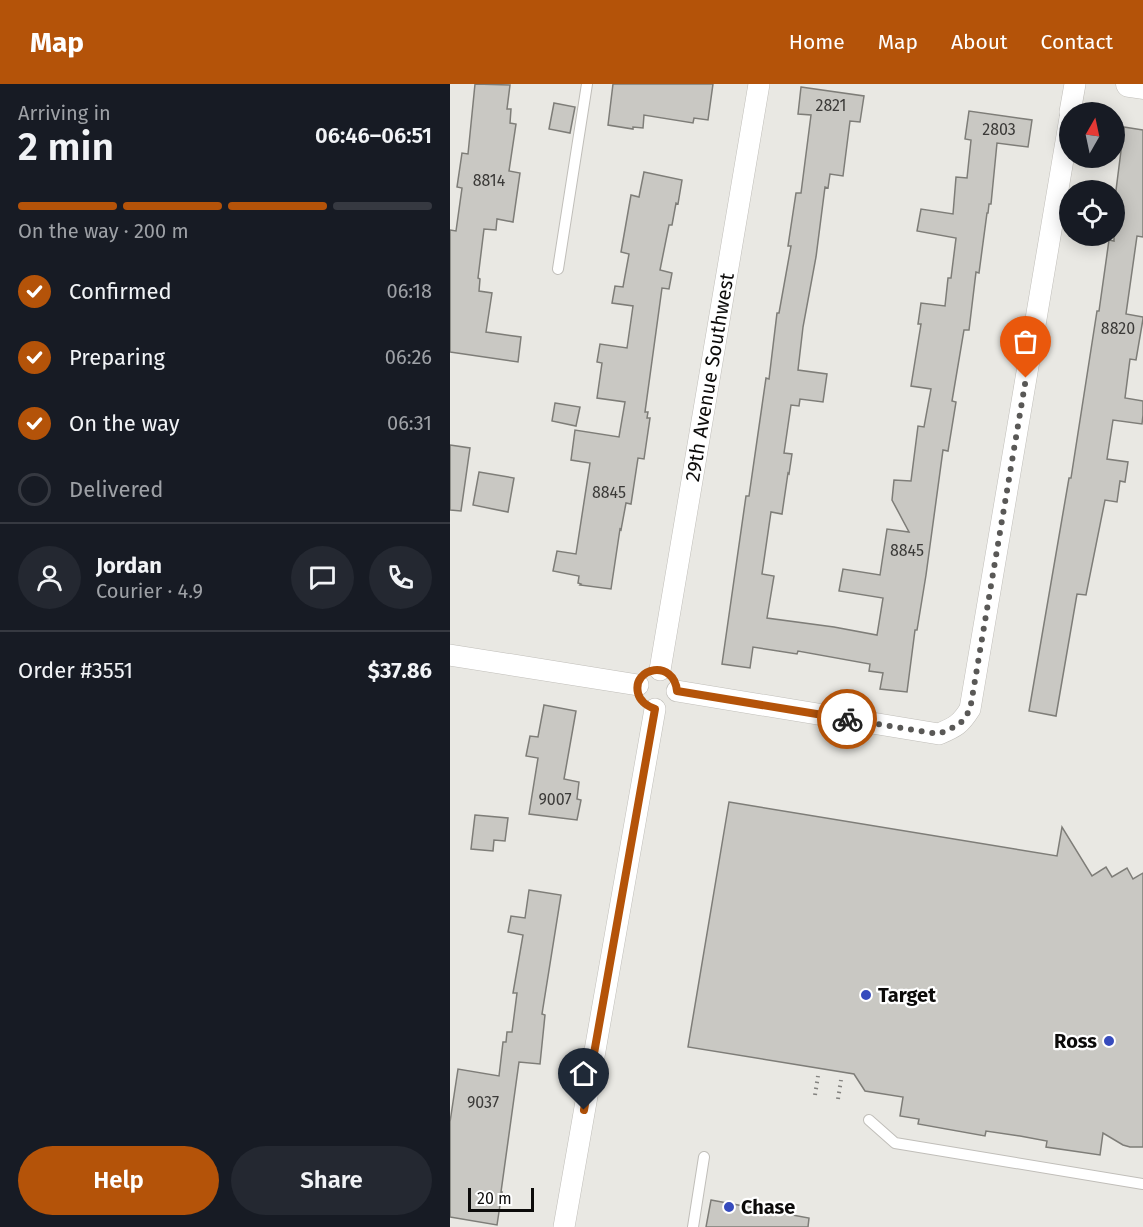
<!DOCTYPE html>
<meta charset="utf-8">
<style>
:root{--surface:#171b24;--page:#242831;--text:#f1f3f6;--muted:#9ea1a6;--line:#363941;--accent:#b45309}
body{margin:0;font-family:"Fira Sans",sans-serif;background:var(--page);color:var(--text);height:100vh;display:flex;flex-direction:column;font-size:22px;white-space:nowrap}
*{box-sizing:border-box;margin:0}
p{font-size:20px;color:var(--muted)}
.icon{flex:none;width:33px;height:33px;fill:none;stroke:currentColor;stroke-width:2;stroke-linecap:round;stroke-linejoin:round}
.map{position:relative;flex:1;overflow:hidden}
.sheet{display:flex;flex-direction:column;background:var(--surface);width:450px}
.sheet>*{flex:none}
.needle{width:39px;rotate:9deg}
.tools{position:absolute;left:609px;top:18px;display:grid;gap:12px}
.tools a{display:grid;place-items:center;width:66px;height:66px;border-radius:50%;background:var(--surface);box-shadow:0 3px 15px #0003;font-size:30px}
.scale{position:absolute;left:18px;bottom:15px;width:66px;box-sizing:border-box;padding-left:6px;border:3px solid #0c0b0a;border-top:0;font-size:16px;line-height:21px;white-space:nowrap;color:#0c0b0a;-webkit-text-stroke:4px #fff;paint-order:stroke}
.pin{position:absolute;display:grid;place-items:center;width:51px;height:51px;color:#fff;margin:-62px -26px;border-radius:50% 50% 50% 0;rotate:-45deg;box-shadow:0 0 6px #0007}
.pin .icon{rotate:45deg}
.courier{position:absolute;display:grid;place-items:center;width:60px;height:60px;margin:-30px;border:4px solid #b45309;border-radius:50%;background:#fff;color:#222;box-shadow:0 2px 8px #0007}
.headline em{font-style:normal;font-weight:600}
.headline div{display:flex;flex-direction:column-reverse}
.headline{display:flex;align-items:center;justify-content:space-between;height:102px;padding:0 18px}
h1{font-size:39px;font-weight:600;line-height:45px}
.bar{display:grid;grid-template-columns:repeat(4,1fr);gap:9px 6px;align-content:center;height:72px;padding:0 18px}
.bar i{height:8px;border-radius:4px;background:var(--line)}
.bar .on{background:var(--accent)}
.bar p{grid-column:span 4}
.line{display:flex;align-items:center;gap:15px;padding:0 18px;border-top:2px solid var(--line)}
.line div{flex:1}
.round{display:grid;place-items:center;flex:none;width:63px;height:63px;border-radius:32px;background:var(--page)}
ol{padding:0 18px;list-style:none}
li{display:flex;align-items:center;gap:18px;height:66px}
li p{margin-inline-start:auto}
li .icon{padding:6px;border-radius:50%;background:var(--accent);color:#fff;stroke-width:4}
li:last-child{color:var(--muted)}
li i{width:33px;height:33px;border:3px solid var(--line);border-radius:50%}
.primary-button{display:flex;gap:12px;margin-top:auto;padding:12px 18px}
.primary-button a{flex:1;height:69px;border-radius:36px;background:var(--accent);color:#fff;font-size:24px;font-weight:600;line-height:69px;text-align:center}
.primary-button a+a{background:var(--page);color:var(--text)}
header{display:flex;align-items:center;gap:36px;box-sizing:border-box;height:84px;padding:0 30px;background:var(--accent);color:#fff}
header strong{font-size:28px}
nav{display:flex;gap:33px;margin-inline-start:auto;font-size:21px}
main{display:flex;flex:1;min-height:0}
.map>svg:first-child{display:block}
.building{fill:#c9c8c3;stroke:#7e7d78;stroke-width:1.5}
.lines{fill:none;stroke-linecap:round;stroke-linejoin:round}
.service-casing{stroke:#c0beb9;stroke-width:12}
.minor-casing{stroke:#c0beb9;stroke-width:22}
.tertiary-casing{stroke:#c0beb9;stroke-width:27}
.path{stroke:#83827f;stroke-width:4;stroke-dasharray:1.5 4.5;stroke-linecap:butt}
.service{stroke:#fff;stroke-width:10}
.minor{stroke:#fff;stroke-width:21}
.tertiary{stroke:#fff;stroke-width:26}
.done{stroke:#595856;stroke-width:6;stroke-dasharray:0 10.8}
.route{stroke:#b45309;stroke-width:8}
.poi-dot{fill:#364bbd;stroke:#fff;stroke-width:2}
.labels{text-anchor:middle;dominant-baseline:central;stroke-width:4.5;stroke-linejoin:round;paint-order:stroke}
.number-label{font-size:16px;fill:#3b3a38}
.street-label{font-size:20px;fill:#0c0b0a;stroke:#fff}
.poi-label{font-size:20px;font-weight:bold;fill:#0c0b0a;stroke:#fff;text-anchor:start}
</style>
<header>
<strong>Map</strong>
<nav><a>Home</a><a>Map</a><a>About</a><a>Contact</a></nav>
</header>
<main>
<section class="sheet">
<div class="headline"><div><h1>2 min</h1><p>Arriving in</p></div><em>06:46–06:51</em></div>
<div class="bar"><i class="on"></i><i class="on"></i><i class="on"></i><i></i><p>On the way · 200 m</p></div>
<ol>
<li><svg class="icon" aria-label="check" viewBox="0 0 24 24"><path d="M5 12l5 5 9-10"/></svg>Confirmed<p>06:18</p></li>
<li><svg class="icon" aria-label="check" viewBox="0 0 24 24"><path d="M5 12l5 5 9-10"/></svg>Preparing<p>06:26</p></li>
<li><svg class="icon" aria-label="check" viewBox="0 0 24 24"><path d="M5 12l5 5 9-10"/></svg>On the way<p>06:31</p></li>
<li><i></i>Delivered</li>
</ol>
<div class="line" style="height:108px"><a class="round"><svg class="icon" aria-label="person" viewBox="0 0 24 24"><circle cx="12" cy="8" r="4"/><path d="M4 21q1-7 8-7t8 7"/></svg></a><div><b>Jordan</b><p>Courier · 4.9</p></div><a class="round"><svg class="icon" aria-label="chat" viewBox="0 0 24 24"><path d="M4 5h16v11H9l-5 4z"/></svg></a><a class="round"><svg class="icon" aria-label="phone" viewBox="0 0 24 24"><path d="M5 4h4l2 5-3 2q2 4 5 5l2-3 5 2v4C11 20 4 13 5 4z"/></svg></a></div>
<div class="line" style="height:78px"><div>Order #3551</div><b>$37.86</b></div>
<div class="primary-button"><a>Help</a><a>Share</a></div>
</section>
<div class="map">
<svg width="693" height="1143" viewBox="0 0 693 1143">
<rect width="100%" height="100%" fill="#e9e8e3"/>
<!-- building -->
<g class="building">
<polygon points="25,0 60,1 57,25 61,25 60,39 66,40 59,87 70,89 63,138 47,135 46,146 34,145 28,194 30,195 29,207 42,209 36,248 71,253 68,278 0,268 0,146 6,147 12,104 7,103 12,69 18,70"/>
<polygon points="163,0 263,0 258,36 244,34 243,39 194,31 193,44 183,43 183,45 158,41"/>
<polygon points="351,3 414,12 410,38 400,37 393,92 380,90 378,104 375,103 366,173 353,243 348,286 377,290 373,318 350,315 349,322 341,321 334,369 342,370 339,390 338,389 332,430 321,428 312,490 324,492 317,534 384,543 427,551 433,514 389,507 393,485 430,491 437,445 459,448 442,416 444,396 461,397 468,342 474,343 481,305 461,302 471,240 468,240 471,219 495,222 498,194 501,194 506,154 467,147 471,125 503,130 506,93 517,94 521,56 515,55 519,27 582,36 578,63 547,59 541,120 539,120 538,129 537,129 529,189 526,188 519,246 514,246 502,317 506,318 498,367 493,366 476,491 467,546 465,546 457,608 430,605 433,589 419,587 420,580 348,567 347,570 303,563 300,584 272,580 296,412 299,412 316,294 319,295 327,229 329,229 341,162 338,162 346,109 351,109 361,31 348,30"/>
<polygon points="104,19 125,23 120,49 99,45"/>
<polygon points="674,43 693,46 693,153 687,152 676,230 693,233 693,235 686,276 680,275 675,314 693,317 693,331 692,340 663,336 657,375 678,378 675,398 670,397 667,418 655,416 636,511 627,510 606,632 579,627 619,394 621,394 647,227 649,227 659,156 664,157 664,122"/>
<polygon points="194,88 232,96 228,120 226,119 222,141 219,141 210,186 222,189 219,205 212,204 195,328 198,328 197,334 200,334 194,375 188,374 181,420 176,419 171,446 170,445 161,505 130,501 131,500 128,499 129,492 103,487 107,467 126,470 140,379 121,376 125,346 169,353 175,318 147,314 152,279 147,278 150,260 177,264 183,222 162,219 165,202 173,203 179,170 171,168 181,111 189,113"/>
<polygon points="105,319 130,323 126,342 102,337"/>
<polygon points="0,361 20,364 11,427 0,426"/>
<polygon points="29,388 64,394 58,428 23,421"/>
<polygon points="94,621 126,627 114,695 129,698 127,715 131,716 127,736 79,730 88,674 76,672 80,652 88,653"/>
<polygon points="279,718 607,772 612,743 642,792 656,783 662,793 677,784 683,795 693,789 693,1063 680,1063 673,1061 653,1049 650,1071 596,1063 597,1057 570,1052 536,1047 535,1052 468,1040 469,1035 450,1032 453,1013 415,1007 404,990 238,963"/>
<polygon points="25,731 58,734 55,757 44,756 43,767 21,765"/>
<polygon points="79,806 111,811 92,930 95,931 90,980 69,978 51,1108 52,1108 47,1141 0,1133 0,1038 8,985 49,992 53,958 56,958 57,948 62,948 67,909 63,909 73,851 58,848 61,832 75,834"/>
<polygon points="261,1116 359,1134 358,1143 256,1143"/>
</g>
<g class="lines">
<!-- service casing -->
<g class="service-casing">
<g id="service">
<polyline points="108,185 137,0"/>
<polyline points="419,1036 445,1059 693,1100"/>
<polyline points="243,1143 254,1073"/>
</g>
</g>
<!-- minor casing -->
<g class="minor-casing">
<g id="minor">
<polyline points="620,28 625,0"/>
<polyline points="0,571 188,601"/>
<path id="s1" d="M210,586L309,0"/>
<path d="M227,607L489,650C505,643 510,641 520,625L620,34"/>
<polyline points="114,1143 205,625"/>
</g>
</g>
<!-- tertiary casing -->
<g class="tertiary-casing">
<polyline id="tertiary" points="679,0 693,2"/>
</g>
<!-- path -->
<g class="path">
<polyline points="365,1011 368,992"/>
<polyline points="388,1015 391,996"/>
</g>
<!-- service -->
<use href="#service" class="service"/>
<!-- minor -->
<use href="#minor" class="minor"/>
<!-- tertiary -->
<use href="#tertiary" class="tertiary"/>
</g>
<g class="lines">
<!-- done -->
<polyline class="done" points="397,635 489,650 510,640 520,626 576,294"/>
<!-- route -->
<path class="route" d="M134,1026L205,625C197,622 190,618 188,609C182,583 224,575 227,607L397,635"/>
</g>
<!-- markers -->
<g class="poi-dot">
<circle cx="416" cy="911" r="6"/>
<circle cx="659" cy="957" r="6"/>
<circle cx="279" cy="1123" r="6"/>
</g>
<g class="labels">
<!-- number labels -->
<g class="number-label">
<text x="381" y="21">2821</text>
<text x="549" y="45">2803</text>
<text x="39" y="96">8814</text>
<text x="668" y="244">8820</text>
<text x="159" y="408">8845</text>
<text x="457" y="466">8845</text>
<text x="105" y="715">9007</text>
<text x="33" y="1018">9037</text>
</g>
<!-- street labels -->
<g class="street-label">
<text stroke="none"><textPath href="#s1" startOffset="297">29th Avenue Southwest</textPath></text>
</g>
<!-- poi labels -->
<g class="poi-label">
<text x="428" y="911">Target</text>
<text x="647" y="957" text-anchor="end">Ross</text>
<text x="291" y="1123">Chase</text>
</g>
</g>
</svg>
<div class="tools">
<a><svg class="needle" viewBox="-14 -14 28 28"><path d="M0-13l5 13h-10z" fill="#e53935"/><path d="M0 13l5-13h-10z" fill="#9ea1a6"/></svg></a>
<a><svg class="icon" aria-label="locate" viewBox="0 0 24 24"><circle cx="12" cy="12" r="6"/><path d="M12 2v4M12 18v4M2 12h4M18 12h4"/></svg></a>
</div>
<div class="scale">20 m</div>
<div class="pin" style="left:576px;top:294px;background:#ea580c"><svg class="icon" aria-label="bag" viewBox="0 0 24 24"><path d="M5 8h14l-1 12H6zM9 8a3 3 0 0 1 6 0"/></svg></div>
<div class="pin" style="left:134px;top:1026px;background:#1f2937"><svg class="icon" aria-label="home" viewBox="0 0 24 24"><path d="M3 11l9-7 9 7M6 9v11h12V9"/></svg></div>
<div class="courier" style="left:397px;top:635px"><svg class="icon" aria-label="bike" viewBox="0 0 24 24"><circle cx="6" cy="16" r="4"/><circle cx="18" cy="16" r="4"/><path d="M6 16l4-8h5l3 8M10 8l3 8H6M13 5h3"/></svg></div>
</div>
</main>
